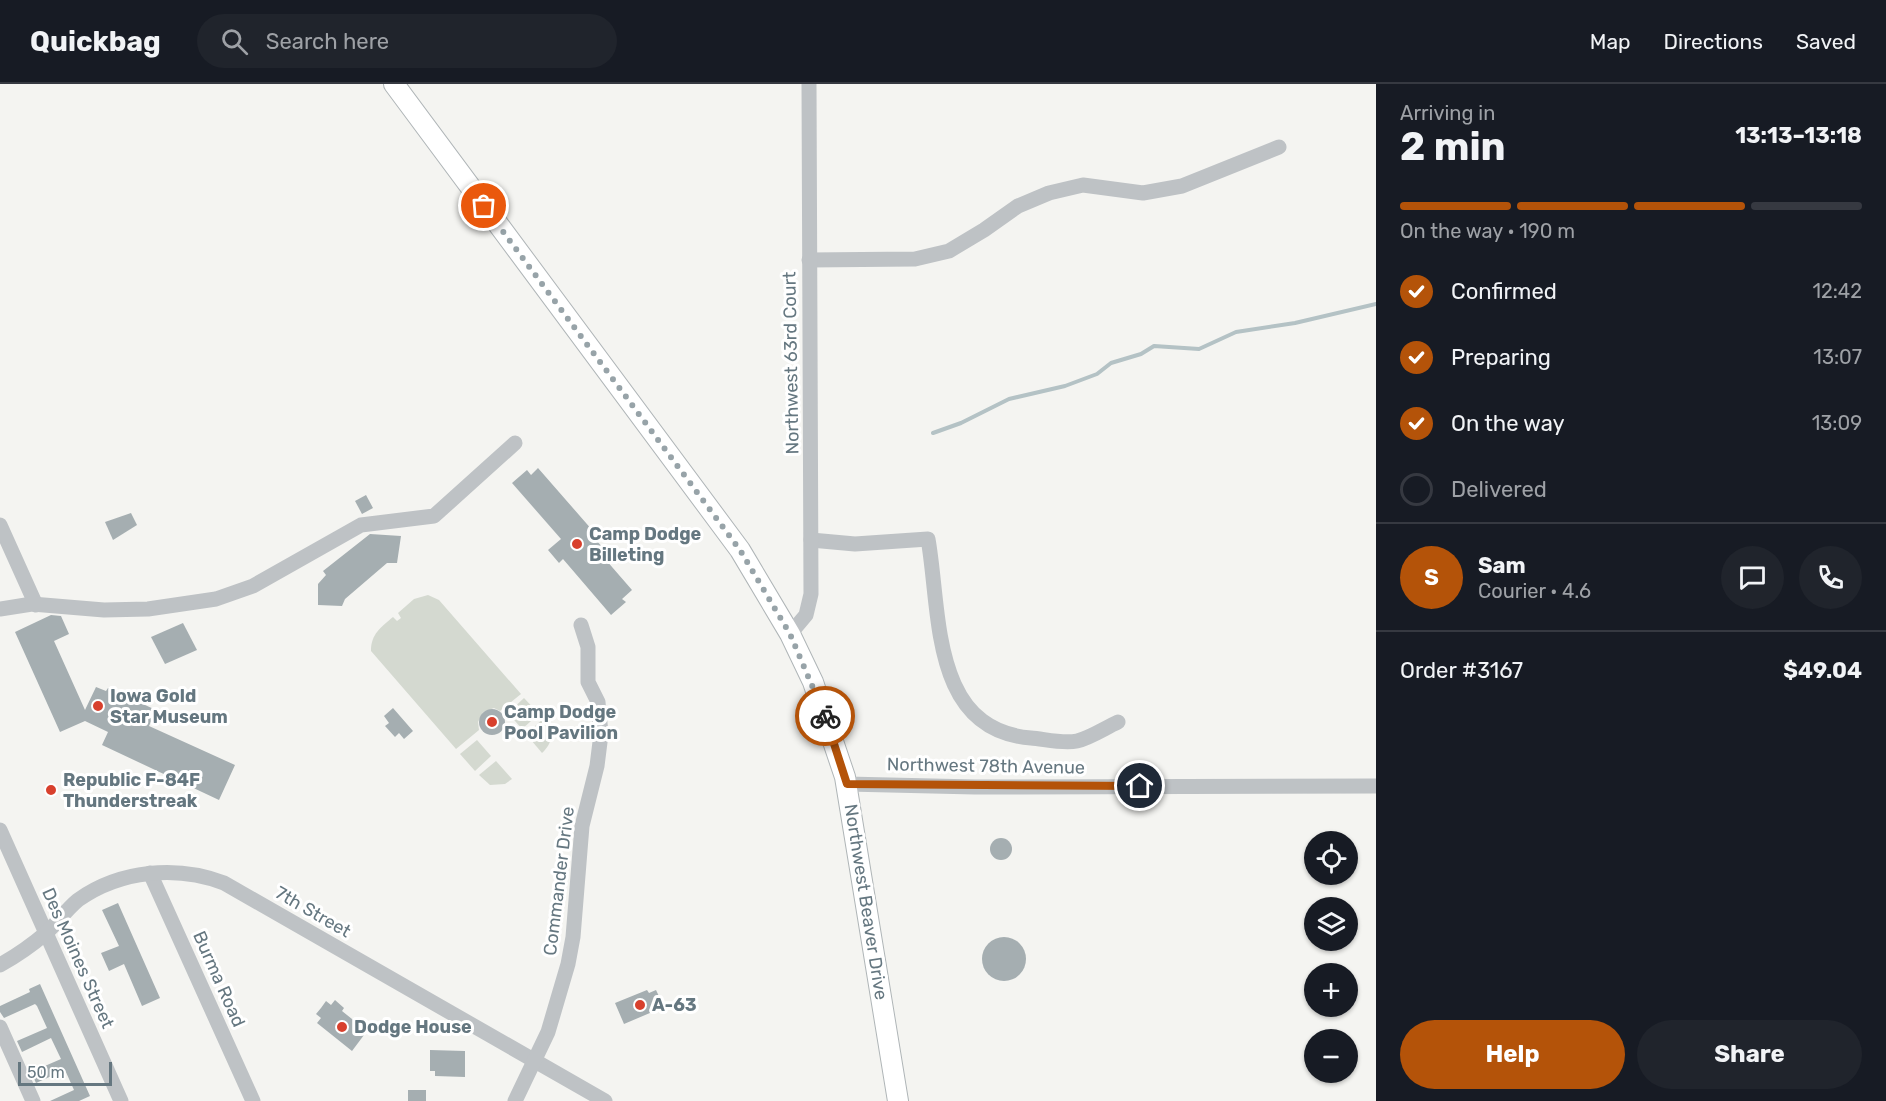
<!DOCTYPE html>
<meta charset="utf-8">
<style>
:root{--surface:#171b24;--page:#20242c;--text:#f1f3f6;--muted:#9ea1a6;--line:#363941;--accent:#b45309}
body{margin:0;font-family:Rubik,sans-serif;background:var(--page);color:var(--text);height:100vh;display:flex;flex-direction:column;font-size:22px;white-space:nowrap}
*{box-sizing:border-box;margin:0}
p{font-size:20px;color:var(--muted)}
.icon{flex:none;width:33px;height:33px;fill:none;stroke:currentColor;stroke-width:2;stroke-linecap:round;stroke-linejoin:round}
.map{position:relative;flex:1;overflow:hidden}
.drawer{display:flex;flex-direction:column;background:var(--surface);width:510px}
.drawer>*{flex:none}
.buttons{position:absolute;left:1304px;top:747px;display:grid;gap:12px}
.buttons a{display:grid;place-items:center;width:54px;height:54px;border-radius:50%;background:var(--surface);box-shadow:0 2px 4px #0004;font-size:30px}
.scale{position:absolute;left:18px;bottom:15px;width:94px;box-sizing:border-box;padding-left:6px;border:3px solid #657780;border-top:0;font-size:16px;line-height:21px;white-space:nowrap;color:#657780;-webkit-text-stroke:4px #fff;paint-order:stroke}
.pin{position:absolute;display:grid;place-items:center;width:51px;height:51px;color:#fff;margin:-26px;border:3px solid #fff;border-radius:50%;box-shadow:0 2px 6px #0007}
.courier{position:absolute;display:grid;place-items:center;width:60px;height:60px;margin:-30px;border:4px solid #b45309;border-radius:50%;background:#fff;color:#222;box-shadow:0 2px 8px #0007}
.summary em{font-style:normal;font-weight:700}
.summary div{display:flex;flex-direction:column-reverse}
.summary{display:flex;align-items:center;justify-content:space-between;height:102px;padding:0 24px}
h1{font-size:39px;font-weight:700;line-height:45px}
.bar{display:grid;grid-template-columns:repeat(4,1fr);gap:9px 6px;align-content:center;height:72px;padding:0 24px}
.bar i{height:8px;border-radius:4px;background:var(--line)}
.bar .selected{background:var(--accent)}
.bar p{grid-column:span 4}
.line{display:flex;align-items:center;gap:15px;padding:0 24px;border-top:2px solid var(--line)}
.line div{flex:1}
.round{display:grid;place-items:center;flex:none;width:63px;height:63px;border-radius:32px;background:var(--page)}
ol{padding:0 24px;list-style:none}
li{display:flex;align-items:center;gap:18px;height:66px}
li p{margin-inline-start:auto}
li .icon{padding:6px;border-radius:50%;background:var(--accent);color:#fff;stroke-width:4}
li:last-child{color:var(--muted)}
li i{width:33px;height:33px;border:3px solid var(--line);border-radius:50%}
.cta{display:flex;gap:12px;margin-top:auto;padding:12px 24px}
.cta a{flex:1;height:69px;border-radius:36px;background:var(--accent);color:#fff;font-size:24px;font-weight:700;line-height:69px;text-align:center}
.cta a+a{background:var(--page);color:var(--text)}
header{display:flex;align-items:center;gap:36px;box-sizing:border-box;height:84px;padding:0 30px;background:var(--surface);border-bottom:2px solid var(--line)}
header strong{font-size:28px}
nav{display:flex;gap:33px;margin-inline-start:auto;font-size:21px}
.search{width:420px;height:54px;background:var(--page);display:flex;align-items:center;gap:15px;box-sizing:border-box;padding:0 21px;border-radius:33px;color:var(--muted);font-size:22px}
main{display:flex;flex:1;min-height:0}
.map>svg:first-child{display:block}
.green{fill:#d4d9d0}
.lines{fill:none;stroke-linecap:round;stroke-linejoin:round}
.stream{stroke:#b4c2c5;stroke-width:4}
.building{fill:#a5aeb1}
.major-casing{stroke:#afb5b7;stroke-width:22}
.minor{stroke:#bec2c5;stroke-width:15}
.major{stroke:#fff;stroke-width:20}
.done{stroke:#97a3a8;stroke-width:6;stroke-dasharray:0 10.8}
.route{stroke:#b45309;stroke-width:8}
.poi-dot{fill:#d8402d;stroke:#fff;stroke-width:2}
.labels{text-anchor:middle;dominant-baseline:central;stroke-width:6;stroke-linejoin:round;paint-order:stroke}
.street-label{font-size:18px;fill:#657780;stroke:#fff}
.poi-label{font-size:18px;font-weight:bold;fill:#657780;stroke:#fff;text-anchor:start}
</style>
<header>
<strong>Quickbag</strong>
<div class="search"><svg class="icon" aria-label="search" viewBox="0 0 24 24"><circle cx="10" cy="10" r="6"/><path d="M15 15l6 6"/></svg>Search here</div>
<nav><a>Map</a><a>Directions</a><a>Saved</a></nav>
</header>
<main>
<div class="map">
<svg width="1376" height="1017" viewBox="0 0 1376 1017">
<rect width="100%" height="100%" fill="#f4f4f1"/>
<!-- green -->
<g class="green">
<path d="M428,511L439,516L521,610L500,627L494,624L483,628L478,638L479,646L456,665L371,567C371,550 381,543 393,533L397,537L401,534L398,529L414,515Z"/>
<polygon points="524,614 539,630 522,645 508,629"/>
<path d="M543,635C553,647 554,658 542,669L526,650Z"/>
<polygon points="477,656 491,672 475,687 460,670"/>
<polygon points="496,677 512,695 505,700 490,701 479,691"/>
</g>
<g class="lines">
<!-- stream -->
<polyline class="stream" points="933,349 961,339 1009,315 1065,302 1097,290 1111,279 1141,270 1154,262 1199,265 1236,248 1295,239 1376,220"/>
</g>
<!-- building -->
<g class="building">
<polygon points="538,384 593,447 591,450 603,464 599,468 632,506 622,515 626,518 611,531 563,475 559,479 548,466 561,455 512,399 527,386 531,391"/>
<polygon points="366,411 373,424 362,430 355,417"/>
<polygon points="131,429 137,441 113,456 105,438"/>
<polygon points="370,450 401,452 397,479 387,479 345,515 342,522 318,521 318,500 326,491 323,487"/>
<polygon points="51,531 61,532 69,550 54,557 85,626 96,603 106,607 108,604 156,626 149,642 235,681 219,716 102,661 108,648 85,637 60,648 15,548"/>
<polygon points="183,539 197,566 165,580 151,553"/>
<polygon points="393,624 413,647 404,655 399,649 395,653 385,642 389,639 384,632"/>
<circle cx="492" cy="638" r="13"/>
<circle cx="1001" cy="765" r="11"/>
<polygon points="118,819 160,914 142,922 124,880 109,887 101,869 119,862 102,826"/>
<circle cx="1004" cy="875" r="22"/>
<polygon points="40,900 90,1012 79,1017 50,1017 74,1006 65,986 36,999 31,988 61,975 51,954 22,968 17,957 47,944 37,922 35,920 4,934 0,928 0,922 30,908 29,905"/>
<polygon points="647,906 649,909 656,906 664,923 624,940 615,919"/>
<polygon points="335,916 344,924 342,927 367,947 352,967 317,939 321,934 316,930 321,924 326,917 331,921"/>
<polygon points="430,966 465,967 465,993 435,992 435,987 430,987"/>
<rect x="408" y="1006" width="18" height="11"/>
</g>
<g class="lines">
<!-- major casing -->
<g class="major-casing">
<polyline id="major" points="394,0 740,466 790,550 813,598 845,693 898,1017"/>
</g>
<!-- minor -->
<g class="minor">
<polyline points="809,176 915,175 949,167 984,146 1018,122 1049,109 1083,101 1143,109 1182,102 1279,63"/>
<polyline points="0,441 36,521"/>
<path d="M811,456L855,460L928,455C941,528 930,646 1031,654C1044,655 1063,660 1077,657C1090,654 1105,644 1118,638"/>
<polyline points="0,525 32,520 104,526 148,525 216,515 253,502 361,441 434,432 515,359"/>
<polyline points="790,550 806,531 811,510 809,0"/>
<polyline points="847,700 975,703 1376,702"/>
<polyline points="0,746 121,1017"/>
<polyline points="150,789 253,1017"/>
<path d="M0,881C16,872 32,861 46,849C57,839 66,826 78,816C120,786 177,781 224,799L605,1017"/>
<polyline points="0,943 33,1017"/>
<polyline points="515,1017 548,948 568,880 573,853 582,742 597,682 601,650 598,618 588,598 588,563 581,541"/>
</g>
<!-- major -->
<use href="#major" class="major"/>
</g>
<g class="lines">
<!-- done -->
<polyline class="done" points="484,122 740,466 790,550 825,632"/>
<!-- route -->
<polyline class="route" points="825,632 847,700 1140,702"/>
</g>
<!-- markers -->
<g class="poi-dot">
<circle cx="577" cy="460" r="6"/>
<circle cx="98" cy="622" r="6"/>
<circle cx="492" cy="638" r="6"/>
<circle cx="51" cy="706" r="6"/>
<circle cx="640" cy="921" r="6"/>
<circle cx="342" cy="943" r="6"/>
</g>
<g class="labels">
<!-- street labels -->
<g class="street-label">
<text transform="translate(791 279) rotate(-91)">Northwest 63rd Court</text>
<text transform="translate(986 682) rotate(1)">Northwest 78th Avenue</text>
<text transform="translate(559 797) rotate(-83)">Commander Drive</text>
<text transform="translate(866 818) rotate(81)">Northwest Beaver Drive</text>
<text transform="translate(313 828) rotate(30)">7th Street</text>
<text transform="translate(78 874) rotate(66)">Des Moines Street</text>
<text transform="translate(219 895) rotate(66)">Burma Road</text>
</g>
<!-- poi labels -->
<g class="poi-label">
<text x="589" y="450">Camp Dodge<tspan x="589" dy="21">Billeting</tspan></text>
<text x="110" y="612">Iowa Gold<tspan x="110" dy="21">Star Museum</tspan></text>
<text x="504" y="628">Camp Dodge<tspan x="504" dy="21">Pool Pavilion</tspan></text>
<text x="63" y="696">Republic F-84F<tspan x="63" dy="21">Thunderstreak</tspan></text>
<text x="652" y="921">A-63</text>
<text x="354" y="943">Dodge House</text>
</g>
</g>
</svg>
<div class="buttons">
<a><svg class="icon" aria-label="locate" viewBox="0 0 24 24"><circle cx="12" cy="12" r="6"/><path d="M12 2v4M12 18v4M2 12h4M18 12h4"/></svg></a>
<a><svg class="icon" aria-label="layers" viewBox="0 0 24 24"><path d="M12 4l9 5-9 5-9-5zM3 14l9 5 9-5"/></svg></a>
<a>+</a>
<a>−</a>
</div>
<div class="scale">50 m</div>
<div class="pin" style="left:484px;top:122px;background:#ea580c"><svg class="icon" aria-label="bag" viewBox="0 0 24 24"><path d="M5 8h14l-1 12H6zM9 8a3 3 0 0 1 6 0"/></svg></div>
<div class="pin" style="left:1140px;top:702px;background:#1f2937"><svg class="icon" aria-label="home" viewBox="0 0 24 24"><path d="M3 11l9-7 9 7M6 9v11h12V9"/></svg></div>
<div class="courier" style="left:825px;top:632px"><svg class="icon" aria-label="bike" viewBox="0 0 24 24"><circle cx="6" cy="16" r="4"/><circle cx="18" cy="16" r="4"/><path d="M6 16l4-8h5l3 8M10 8l3 8H6M13 5h3"/></svg></div>
</div>
<section class="drawer">
<div class="summary"><div><h1>2 min</h1><p>Arriving in</p></div><em>13:13–13:18</em></div>
<div class="bar"><i class="selected"></i><i class="selected"></i><i class="selected"></i><i></i><p>On the way · 190 m</p></div>
<ol>
<li><svg class="icon" aria-label="check" viewBox="0 0 24 24"><path d="M5 12l5 5 9-10"/></svg>Confirmed<p>12:42</p></li>
<li><svg class="icon" aria-label="check" viewBox="0 0 24 24"><path d="M5 12l5 5 9-10"/></svg>Preparing<p>13:07</p></li>
<li><svg class="icon" aria-label="check" viewBox="0 0 24 24"><path d="M5 12l5 5 9-10"/></svg>On the way<p>13:09</p></li>
<li><i></i>Delivered</li>
</ol>
<div class="line" style="height:108px"><b class="round" style="background:var(--accent);color:#fff">S</b><div><b>Sam</b><p>Courier · 4.6</p></div><a class="round"><svg class="icon" aria-label="chat" viewBox="0 0 24 24"><path d="M4 5h16v11H9l-5 4z"/></svg></a><a class="round"><svg class="icon" aria-label="phone" viewBox="0 0 24 24"><path d="M5 4h4l2 5-3 2q2 4 5 5l2-3 5 2v4C11 20 4 13 5 4z"/></svg></a></div>
<div class="line" style="height:78px"><div>Order #3167</div><b>$49.04</b></div>
<div class="cta"><a>Help</a><a>Share</a></div>
</section>
</main>
